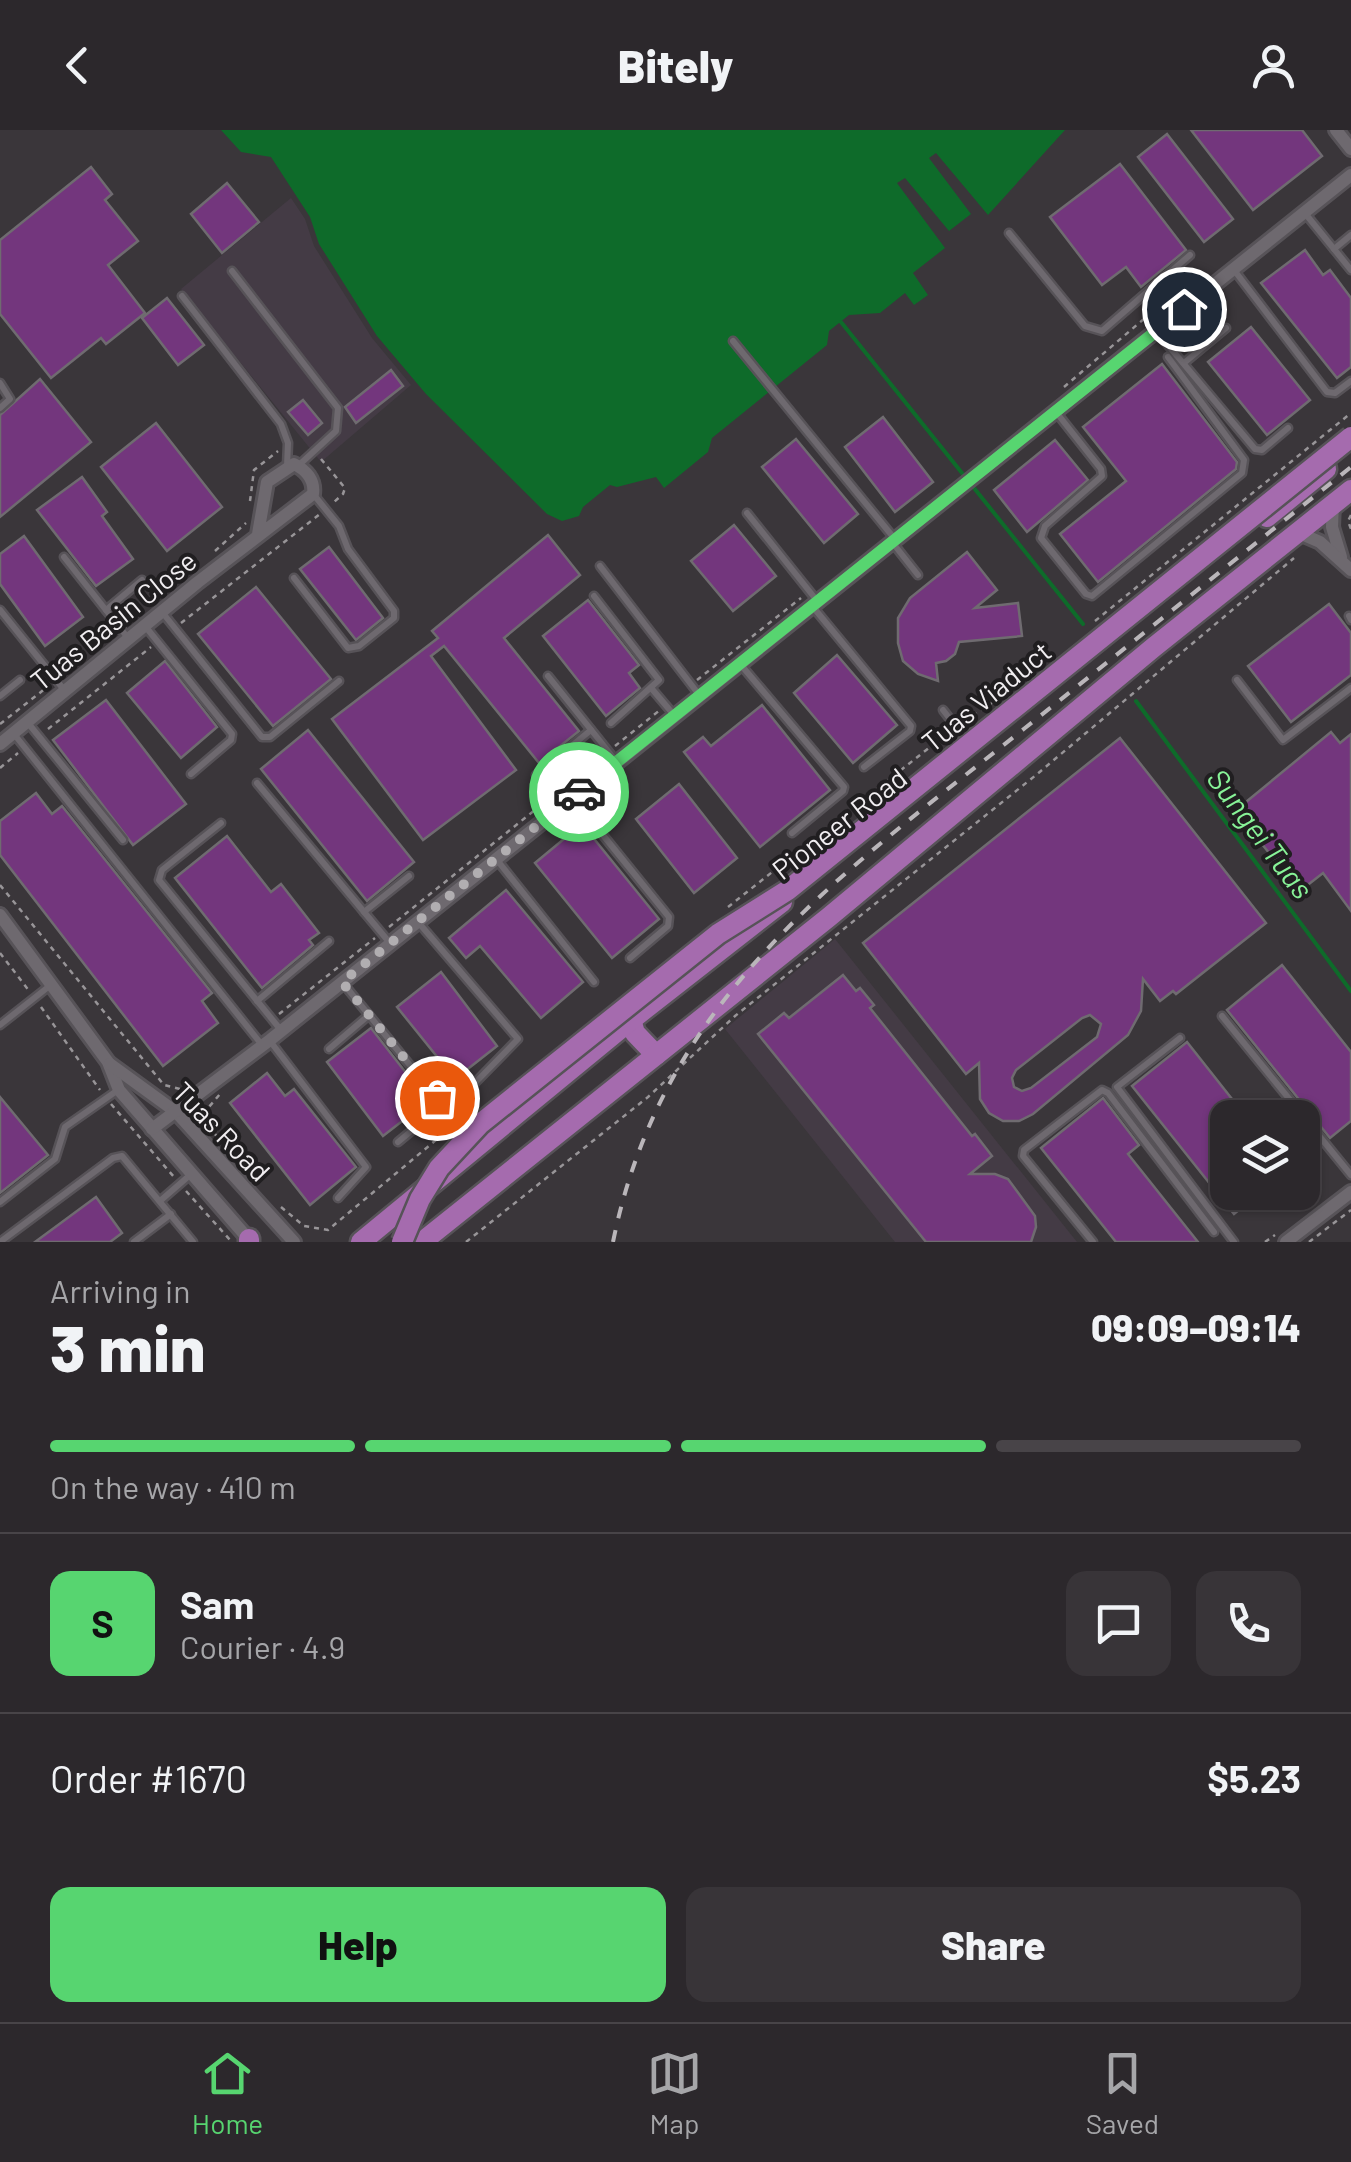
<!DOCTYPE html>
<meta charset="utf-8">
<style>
:root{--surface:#2c282c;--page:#383438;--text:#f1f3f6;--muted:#a6a6a9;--line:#484448;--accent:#57d570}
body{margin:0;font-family:Barlow,sans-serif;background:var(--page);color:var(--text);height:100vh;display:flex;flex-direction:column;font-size:38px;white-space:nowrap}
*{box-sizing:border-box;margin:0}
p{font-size:32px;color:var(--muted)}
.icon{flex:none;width:55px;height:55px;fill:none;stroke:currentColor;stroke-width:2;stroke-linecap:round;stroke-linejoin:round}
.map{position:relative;height:1112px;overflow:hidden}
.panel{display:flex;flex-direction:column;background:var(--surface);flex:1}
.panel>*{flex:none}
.buttons{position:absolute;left:1210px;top:970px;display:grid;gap:20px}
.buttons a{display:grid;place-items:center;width:110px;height:110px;border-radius:20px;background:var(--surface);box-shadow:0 2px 8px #0004,0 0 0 2px var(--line);font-size:50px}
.pin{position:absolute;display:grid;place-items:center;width:85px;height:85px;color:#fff;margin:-42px;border:5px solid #fff;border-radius:50%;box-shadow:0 2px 10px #0007}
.courier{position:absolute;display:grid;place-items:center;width:100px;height:100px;margin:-50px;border:8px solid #57d570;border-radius:50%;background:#fff;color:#222;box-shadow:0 2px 12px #0007}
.headline em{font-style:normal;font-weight:800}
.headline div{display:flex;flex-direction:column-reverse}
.headline{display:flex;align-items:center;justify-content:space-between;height:170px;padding:0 50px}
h1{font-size:65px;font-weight:800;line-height:75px}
.bar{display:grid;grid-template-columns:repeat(4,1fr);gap:15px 10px;align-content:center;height:120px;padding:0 50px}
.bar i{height:12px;border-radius:8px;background:var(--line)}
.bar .selected{background:var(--accent)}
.bar p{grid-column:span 4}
.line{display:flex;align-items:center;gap:25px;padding:0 50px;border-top:2px solid var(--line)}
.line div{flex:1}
.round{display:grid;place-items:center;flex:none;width:105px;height:105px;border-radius:20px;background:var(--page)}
.cta{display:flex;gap:20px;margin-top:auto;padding:20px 50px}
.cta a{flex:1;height:115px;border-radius:20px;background:var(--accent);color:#111;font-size:40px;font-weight:800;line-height:115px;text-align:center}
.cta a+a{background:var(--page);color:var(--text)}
header{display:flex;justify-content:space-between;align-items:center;height:130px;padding:0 50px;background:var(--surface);font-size:45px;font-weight:800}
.tabs{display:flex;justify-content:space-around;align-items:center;height:140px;border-top:2px solid var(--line);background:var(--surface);font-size:28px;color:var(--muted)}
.tabs a{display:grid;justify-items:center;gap:5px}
.tabs .selected{color:var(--accent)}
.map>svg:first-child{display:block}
.built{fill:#443b45}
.water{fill:#0e6b2a}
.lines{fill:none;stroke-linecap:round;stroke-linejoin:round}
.stream{stroke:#0e6b2a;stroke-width:4}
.building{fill:#73367d;stroke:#6f6b70;stroke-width:2.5;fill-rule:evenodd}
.lane-casing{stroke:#575358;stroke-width:11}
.street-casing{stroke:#575358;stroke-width:18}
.primary-casing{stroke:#575358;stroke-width:25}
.path{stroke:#989598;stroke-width:2.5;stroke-dasharray:5 5;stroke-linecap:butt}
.lane{stroke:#6e696f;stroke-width:6}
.street{stroke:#6e696f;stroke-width:12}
.primary{stroke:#a56bae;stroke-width:20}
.rail{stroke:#bab6ba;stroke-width:4;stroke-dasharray:12 12;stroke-linecap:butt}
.primary-bridge-casing{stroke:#575358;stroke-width:25;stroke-linecap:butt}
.primary-bridge{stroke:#a56bae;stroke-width:20}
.done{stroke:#b1aeb1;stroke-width:10;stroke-dasharray:0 18}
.route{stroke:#57d570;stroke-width:12}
.labels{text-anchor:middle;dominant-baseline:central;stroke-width:8;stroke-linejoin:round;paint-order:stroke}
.street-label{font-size:28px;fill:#f1eef1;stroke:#201e20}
.water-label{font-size:30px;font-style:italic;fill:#87f297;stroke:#201e20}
</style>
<header><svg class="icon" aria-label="back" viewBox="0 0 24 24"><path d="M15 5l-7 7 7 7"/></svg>Bitely<svg class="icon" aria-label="person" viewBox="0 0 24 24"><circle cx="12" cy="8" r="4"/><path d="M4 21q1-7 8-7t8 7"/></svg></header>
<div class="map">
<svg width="1351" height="1112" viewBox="0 0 1351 1112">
<rect width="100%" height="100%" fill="#3a363a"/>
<!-- built -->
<g class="built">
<polygon points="291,68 305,89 314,116 372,208 411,255 321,332 181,159"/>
<polygon points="835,809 1077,1112 895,1112 725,899"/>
</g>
<!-- water -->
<polygon class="water" points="221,0 1065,0 988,85 936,23 929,28 971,84 949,101 905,48 897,53 945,118 913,143 928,165 914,175 905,163 880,183 849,185 829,201 827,215 712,308 708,322 664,358 656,347 617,357 610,355 583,377 579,386 562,391 547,384 426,264 377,206 319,114 310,87 271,27 241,22"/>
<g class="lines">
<!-- stream -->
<g class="stream">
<polyline points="841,192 1083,494"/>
<polyline points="1136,571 1351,861"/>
</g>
</g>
<!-- building -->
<g class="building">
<polygon points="1191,0 1302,0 1322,26 1253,80"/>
<polygon points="1167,4 1233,89 1204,112 1138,27"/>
<polygon points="1120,34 1186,120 1141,157 1126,137 1102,155 1050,87"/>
<polygon points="91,37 112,64 105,70 138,111 108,135 145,183 106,214 101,208 51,248 0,184 0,110"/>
<polygon points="227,53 259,92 222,123 191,84"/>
<polygon points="1305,120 1323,145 1330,140 1351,168 1351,237 1337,248 1261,153"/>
<polygon points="167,168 204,215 178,235 142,188"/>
<polygon points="1251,197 1310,270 1267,305 1208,232"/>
<polygon points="1162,234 1237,332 1236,339 1098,452 1060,404 1126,351 1083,297"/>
<polygon points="391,240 403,256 356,293 345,277"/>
<polygon points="40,249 91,312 0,387 0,285"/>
<polygon points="303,270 322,293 308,305 288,282"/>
<polygon points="883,287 933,352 895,382 845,317"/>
<polygon points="156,293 222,377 167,421 101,337"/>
<polygon points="796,309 858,384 824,413 762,337"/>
<polygon points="1055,310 1088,350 1027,402 994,360"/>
<polygon points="82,347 107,382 102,386 133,429 96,456 37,380"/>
<polygon points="734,395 776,446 733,481 691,431"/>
<polygon points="548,405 580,445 504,508 579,601 539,633 444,516 431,526 516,640 423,710 332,589 438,508 432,501"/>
<polygon points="24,406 83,487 45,516 0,454 0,424"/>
<polygon points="329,417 383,488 356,510 300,439"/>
<polygon points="967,422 997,460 975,478 1018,473 1022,506 959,512 955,524 946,531 936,533 938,551 918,544 903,531 898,513 898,488 910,468"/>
<polygon points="256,457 331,549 273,596 198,504"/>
<polygon points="588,470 639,535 629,543 640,558 606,586 543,506"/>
<polygon points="1329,474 1351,503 1351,545 1291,592 1248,536"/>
<polygon points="837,525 897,595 853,633 794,563"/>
<polygon points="165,531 217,597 181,628 127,563"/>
<polygon points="106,570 186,674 133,715 53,610"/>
<polygon points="762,575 830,660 760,717 684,622 703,607 711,616"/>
<polygon points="308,600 414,732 367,771 261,639"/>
<polygon points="1331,602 1340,613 1351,604 1351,781 1323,743 1300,761 1235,681"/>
<path d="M1120,608L1266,793L1176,864L1173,861L1160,871L1143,849L1141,881L1128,905L1033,984L1019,991H1003L989,983L980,969L979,933L966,944L863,813ZM1090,885L1101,894L1097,907L1031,958L1022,961L1014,957L1012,948L1016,940L1082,888Z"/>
<polygon points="679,654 737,728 694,763 636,689"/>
<polygon points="36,663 52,684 62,676 212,863 202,871 218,893 163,936 0,725 0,691"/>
<polygon points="582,694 659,789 612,828 535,733"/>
<polygon points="227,706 271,762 281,754 319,803 309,810 313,815 262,858 175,748"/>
<polygon points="506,760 583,852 541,888 480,816 466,828 449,808"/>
<polygon points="1282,835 1351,922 1351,991 1330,1008 1227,880"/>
<polygon points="441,842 497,916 455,949 397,877"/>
<polygon points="843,845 856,861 860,858 874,875 870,878 972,1006 975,1004 992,1026 970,1044 995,1044 1008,1049 1035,1086 1036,1097 1031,1112 926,1112 758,904 784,883 789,888"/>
<polygon points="371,898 428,971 383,1006 327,932"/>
<polygon points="1187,912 1247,988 1228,988 1228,1062 1261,1062 1234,1084 1132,956"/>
<polygon points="267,943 285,966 294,959 356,1037 310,1075 230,973"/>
<polygon points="0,967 48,1025 0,1063"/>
<polygon points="1103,968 1139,1015 1128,1024 1198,1112 1116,1112 1041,1018"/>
<polygon points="96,1067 122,1103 110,1112 35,1112"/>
</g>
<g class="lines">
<!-- lane casing -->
<g class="lane-casing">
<g id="lane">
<polyline points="1304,82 1351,140"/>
<polyline points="1009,103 1085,196 1102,201 1190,125"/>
<polyline points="1334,119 1351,105"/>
<polyline points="1234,140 1327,262 1335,263 1351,251"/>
<polyline points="232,141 338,278 336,301 299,335"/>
<polyline points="1161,150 1184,179"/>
<polyline points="182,166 281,294 288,313 287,336"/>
<polyline points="1157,202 1255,319 1262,320 1288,298"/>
<polyline points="733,211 894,408"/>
<polyline points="1184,233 1226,198"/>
<polyline points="0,253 10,269 0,278"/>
<polyline points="1056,282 1101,339 1102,346 1045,396 1041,408 1086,464 1092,466 1242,343 1244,330 1168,227"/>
<polyline points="747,383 818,472"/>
<polyline points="892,412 918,445"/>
<polyline points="64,427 128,508"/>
<polyline points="600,436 700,566"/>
<polyline points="294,448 348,518 359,516 394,488 394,481 348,419 339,396 314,365"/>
<polyline points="594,466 659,550 611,593"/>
<polyline points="813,477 911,596 910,601 864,637"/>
<polyline points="0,480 65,561"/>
<polyline points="106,480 142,450"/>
<polyline points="162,482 262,607 270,607 339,551"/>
<polyline points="1349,486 1351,490"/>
<polyline points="145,496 232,604 231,610 191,644"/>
<polyline points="741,535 844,657 843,661 792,703"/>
<polyline points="548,546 616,631"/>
<polyline points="1237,550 1283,610 1351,558"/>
<polyline points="652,559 674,585"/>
<polyline points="0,566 20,550"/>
<polyline points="943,580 968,612"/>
<polyline points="28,593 123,710"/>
<polyline points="14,604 262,915"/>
<polyline points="536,645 591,600"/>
<polyline points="257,653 389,812"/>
<polyline points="573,668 669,787 668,796 630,828"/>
<polyline points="221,693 162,740 159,750 280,899"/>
<polyline points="497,730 594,852"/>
<polyline points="364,782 409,746"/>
<polyline points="418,792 518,909 470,958 454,956"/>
<polyline points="342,852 440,972 438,979 398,1012"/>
<polyline points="257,871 329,811"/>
<polyline points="1222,886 1351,1045"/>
<polyline points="0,895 52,854"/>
<polyline points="1180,908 1117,957 1234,1112"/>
<polyline points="270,911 366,1037 338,1068"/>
<polyline points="329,919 369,885"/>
<polyline points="160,1071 190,1045"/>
<polyline points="0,1072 55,1029 65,997 118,960"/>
<polyline points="0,1112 113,1028 122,1026 193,1112"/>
<polyline points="134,1112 171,1084"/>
<polyline points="1093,1112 1023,1026 1024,1020 1102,960 1108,963 1214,1102"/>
</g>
</g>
<!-- street casing -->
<g class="street-casing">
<g id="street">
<polyline points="1336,0 1351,19"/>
<polyline points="1333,374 1332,397 1341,427"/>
<polyline points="1297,402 1320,412 1351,440"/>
<path d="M0,614L198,452L313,364C315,350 306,340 294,334L267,352L258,404"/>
<polyline points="0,785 108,932 119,960 251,1112"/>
<polyline points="110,934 176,982 294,1112"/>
<polyline points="152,999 270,910 1351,45"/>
<polyline points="1286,1112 1351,1062"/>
</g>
</g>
<!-- primary casing -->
<g class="primary-casing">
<g id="primary">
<polyline points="1267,387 1326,339"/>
<polyline points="631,890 635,903 656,925"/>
<polyline points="249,1109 249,1112"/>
<polyline points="361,1112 631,890 782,772"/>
<polyline points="422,1112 829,787 1154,517 1351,360"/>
</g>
</g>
<!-- path -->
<g class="path">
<polyline points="1064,257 1165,171"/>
<polyline points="321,329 345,358 343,364 334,372"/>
<polyline points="250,371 254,340 278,321"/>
<polyline points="1351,385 1348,391 1351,399"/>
<polyline points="215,421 246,393"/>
<polyline points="1095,491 1351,283"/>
<polyline points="181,493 320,384"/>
<polyline points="697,550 801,468"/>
<polyline points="964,591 995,571"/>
<polyline points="0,594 46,558"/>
<polyline points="48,599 151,517"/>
<polyline points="615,616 660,580"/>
<polyline points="0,638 18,623"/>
<polyline points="0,755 164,955 180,959 181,962"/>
<polyline points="728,777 949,602"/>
<polyline points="389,797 601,627"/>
<polyline points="0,823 30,862"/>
<polyline points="41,877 100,960"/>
<polyline points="279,884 375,808"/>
<polyline points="111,974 174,1047"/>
<polyline points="194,980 228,1019"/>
<polyline points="203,984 220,964"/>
<polyline points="186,1061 231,1111"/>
<polyline points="281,1077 304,1096 328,1100 460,990"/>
<polyline points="466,1112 648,967 735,886 1036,645 1294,428"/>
<polyline points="1265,1112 1275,1105"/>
<polyline points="1309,1112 1351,1080"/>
</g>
<!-- lane -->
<use href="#lane" class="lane"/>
<!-- street -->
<use href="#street" class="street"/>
<!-- primary -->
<use href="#primary" class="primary"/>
<!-- rail -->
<path class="rail" d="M613,1112C663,865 842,744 1025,598C1134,511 1242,424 1351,337"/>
<!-- primary-bridge casing -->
<g class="primary-bridge-casing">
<polyline id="primary-bridge" points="402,1112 420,1069 439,1038 480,994 718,804 788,760 1351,307"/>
</g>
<!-- primary-bridge -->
<use href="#primary-bridge" class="primary-bridge"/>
</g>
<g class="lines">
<!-- done -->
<polyline class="done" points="437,968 342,852 579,662"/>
<!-- route -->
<polyline class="route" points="579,662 1184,179"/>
</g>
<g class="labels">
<!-- street labels -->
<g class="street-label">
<text transform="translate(113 490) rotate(-39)">Tuas Basin Close</text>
<text transform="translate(986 566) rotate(-39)">Tuas Viaduct</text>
<text transform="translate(839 693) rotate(-38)">Pioneer Road</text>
<text transform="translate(222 1001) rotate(46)">Tuas Road</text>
</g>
<!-- water labels -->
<g class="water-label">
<text transform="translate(1261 703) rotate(53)">Sungei Tuas</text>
</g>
</g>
</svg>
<div class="buttons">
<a><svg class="icon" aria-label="layers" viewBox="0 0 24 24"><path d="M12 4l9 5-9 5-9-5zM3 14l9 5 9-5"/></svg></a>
</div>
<div class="pin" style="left:437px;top:968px;background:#ea580c"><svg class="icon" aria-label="bag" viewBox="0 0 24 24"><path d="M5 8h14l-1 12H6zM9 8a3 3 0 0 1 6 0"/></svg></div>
<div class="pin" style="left:1184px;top:179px;background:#1f2937"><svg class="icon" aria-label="home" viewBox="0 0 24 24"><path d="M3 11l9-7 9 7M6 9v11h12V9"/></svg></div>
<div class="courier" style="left:579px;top:662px"><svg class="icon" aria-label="car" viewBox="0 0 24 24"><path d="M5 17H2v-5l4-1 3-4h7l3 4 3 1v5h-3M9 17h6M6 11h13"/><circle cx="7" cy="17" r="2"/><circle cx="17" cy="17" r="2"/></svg></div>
</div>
<section class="panel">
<div class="headline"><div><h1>3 min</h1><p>Arriving in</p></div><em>09:09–09:14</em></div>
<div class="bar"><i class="selected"></i><i class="selected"></i><i class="selected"></i><i></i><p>On the way · 410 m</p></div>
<div class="line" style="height:180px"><b class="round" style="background:var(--accent);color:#111">S</b><div><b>Sam</b><p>Courier · 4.9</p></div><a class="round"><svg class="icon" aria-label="chat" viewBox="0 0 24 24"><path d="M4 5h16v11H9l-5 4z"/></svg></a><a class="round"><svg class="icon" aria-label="phone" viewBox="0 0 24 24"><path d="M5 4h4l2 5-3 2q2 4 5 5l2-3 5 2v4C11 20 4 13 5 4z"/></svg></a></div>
<div class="line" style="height:130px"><div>Order #1670</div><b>$5.23</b></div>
<div class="cta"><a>Help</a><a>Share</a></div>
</section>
<nav class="tabs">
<a class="selected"><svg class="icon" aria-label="home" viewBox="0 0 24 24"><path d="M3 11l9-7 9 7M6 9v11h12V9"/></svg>Home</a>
<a><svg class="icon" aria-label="map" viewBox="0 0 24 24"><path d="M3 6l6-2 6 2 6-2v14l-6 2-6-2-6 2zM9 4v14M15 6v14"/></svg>Map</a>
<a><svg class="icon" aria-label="saved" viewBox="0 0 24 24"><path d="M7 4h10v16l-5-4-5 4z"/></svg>Saved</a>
</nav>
